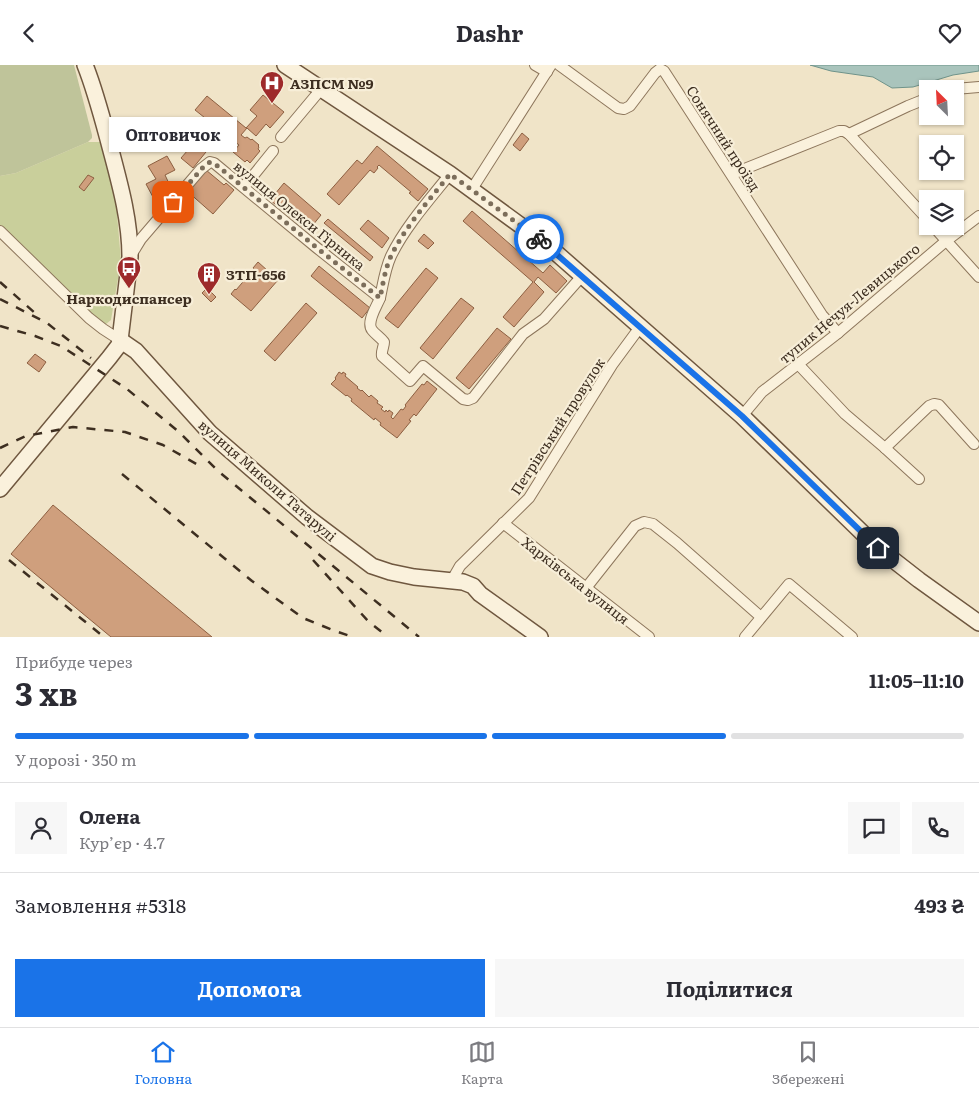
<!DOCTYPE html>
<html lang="uk">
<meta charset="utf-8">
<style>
:root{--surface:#fff;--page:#f7f7f7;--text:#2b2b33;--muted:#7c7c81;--line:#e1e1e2;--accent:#1a73e8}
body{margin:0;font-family:Literata,serif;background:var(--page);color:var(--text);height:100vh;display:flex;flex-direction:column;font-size:19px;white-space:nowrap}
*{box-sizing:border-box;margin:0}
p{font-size:16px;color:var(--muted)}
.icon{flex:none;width:28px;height:28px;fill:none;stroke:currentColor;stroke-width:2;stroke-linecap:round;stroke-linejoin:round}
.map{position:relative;height:572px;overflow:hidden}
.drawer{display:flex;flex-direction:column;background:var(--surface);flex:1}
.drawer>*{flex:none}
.needle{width:32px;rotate:336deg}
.tools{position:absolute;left:919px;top:15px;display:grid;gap:10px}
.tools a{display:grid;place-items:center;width:45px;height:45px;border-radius:0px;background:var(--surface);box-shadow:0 1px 4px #0004;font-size:25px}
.pin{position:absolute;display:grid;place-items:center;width:42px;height:42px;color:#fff;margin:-21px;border-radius:10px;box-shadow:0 2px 8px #0006}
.courier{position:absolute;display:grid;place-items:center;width:50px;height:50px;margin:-25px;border:4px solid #1a73e8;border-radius:50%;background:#fff;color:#222;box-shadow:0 1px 6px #0007}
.bubble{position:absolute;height:35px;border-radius:0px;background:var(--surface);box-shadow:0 1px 4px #0004;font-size:16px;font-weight:700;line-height:35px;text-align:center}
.summary em{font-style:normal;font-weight:700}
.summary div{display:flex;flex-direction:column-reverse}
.summary{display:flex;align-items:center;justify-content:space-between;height:85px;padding:0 15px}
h1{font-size:32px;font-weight:700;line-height:38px}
.bar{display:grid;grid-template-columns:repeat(4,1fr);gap:8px 5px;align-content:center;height:60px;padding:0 15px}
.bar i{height:6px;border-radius:4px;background:var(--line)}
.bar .active{background:var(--accent)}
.bar p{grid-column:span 4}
.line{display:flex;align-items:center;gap:12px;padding:0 15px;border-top:1px solid var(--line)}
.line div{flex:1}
.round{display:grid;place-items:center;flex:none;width:52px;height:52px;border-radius:0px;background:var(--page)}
.primary-button{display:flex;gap:10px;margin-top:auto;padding:10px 15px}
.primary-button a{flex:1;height:58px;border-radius:0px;background:var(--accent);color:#fff;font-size:20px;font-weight:700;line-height:58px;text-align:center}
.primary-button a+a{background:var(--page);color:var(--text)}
header{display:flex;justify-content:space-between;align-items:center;height:65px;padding:0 15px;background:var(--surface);font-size:22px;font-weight:700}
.dock{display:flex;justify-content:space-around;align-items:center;height:70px;border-top:1px solid var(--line);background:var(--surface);font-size:14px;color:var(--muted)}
.dock a{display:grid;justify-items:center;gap:2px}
.dock .active{color:var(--accent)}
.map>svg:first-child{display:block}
.green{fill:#c9cf9b}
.cemetery{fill:#bfc49a}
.water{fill:#a9c4bc;stroke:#6f938a}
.building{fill:#cf9f7d;stroke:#8d5f41}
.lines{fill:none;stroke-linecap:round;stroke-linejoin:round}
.street-casing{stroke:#8d765c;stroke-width:12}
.secondary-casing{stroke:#6f573f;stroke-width:18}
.street{stroke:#faf1dc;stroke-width:10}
.secondary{stroke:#faf1dc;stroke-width:15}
.rail{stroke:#3d2e20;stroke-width:2.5;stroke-dasharray:9 9;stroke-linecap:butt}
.done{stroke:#7c6e5b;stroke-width:5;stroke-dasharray:0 9}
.route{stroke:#1a73e8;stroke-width:6}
.labels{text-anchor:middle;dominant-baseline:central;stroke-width:4.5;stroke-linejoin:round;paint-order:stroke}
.poi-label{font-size:14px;font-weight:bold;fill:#3d2e20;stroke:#f7eed8;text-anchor:start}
.street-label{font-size:14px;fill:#3d2e20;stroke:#f7eed8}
</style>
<header><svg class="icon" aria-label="back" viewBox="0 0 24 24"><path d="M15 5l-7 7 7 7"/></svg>Dashr<svg class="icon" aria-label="heart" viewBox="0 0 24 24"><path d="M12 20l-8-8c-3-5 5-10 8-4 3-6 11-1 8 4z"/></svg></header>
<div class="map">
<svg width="979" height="572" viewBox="0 0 979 572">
<rect width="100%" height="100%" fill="#f0e4c8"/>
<!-- green -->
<polygon class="green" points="88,77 100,77 116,137 121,196 111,255 106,259 98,254 0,161 0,111 16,108"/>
<!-- cemetery -->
<polygon class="cemetery" points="0,0 74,0 92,70 92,73 88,77 16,108 0,111"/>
<!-- water -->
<polygon class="water" points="810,0 979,0 979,6 953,10 913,22 892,23 873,12 831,6"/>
<!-- building -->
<g class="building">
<polygon points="263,30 284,47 270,63 266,59 256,71 247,63 241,70 245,73 247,72 251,75 252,74 259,80 258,81 259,82 258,84 260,86 250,98 247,95 245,97 233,87 239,80 234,76 233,77 218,65 219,64 195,45 207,31 246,63 257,51 250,45"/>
<polygon points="522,68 529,74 520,86 513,80"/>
<polygon points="195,77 206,87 193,103 181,93"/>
<polygon points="377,81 428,124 418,136 409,128 411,127 379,100 377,102 378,103 374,108 370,105 339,140 327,129 357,95 362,99"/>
<polygon points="167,91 175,105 165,110 172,125 154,134 146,119 156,114 148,101"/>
<polygon points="206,105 224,120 226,118 234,125 213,149 187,126"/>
<polygon points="88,110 94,113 84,126 79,122"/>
<polygon points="284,118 321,150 308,166 270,135"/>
<polygon points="472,146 543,208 550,200 567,216 556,228 538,212 534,217 544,227 514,262 503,252 533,217 463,156"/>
<polygon points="328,154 373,192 370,196 324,158"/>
<polygon points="368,155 389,173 382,183 360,164"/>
<polygon points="424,169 434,178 428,184 418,176"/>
<polygon points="258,197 278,215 251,246 231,229 235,224 236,225 254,204 253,203"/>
<polygon points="319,201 370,243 362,253 311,211"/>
<polygon points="426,203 438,213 398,263 385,253"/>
<polygon points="207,223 216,232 211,237 202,228"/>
<polygon points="461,233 474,243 433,294 420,283"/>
<polygon points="306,238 317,248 275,296 264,286"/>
<polygon points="497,263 511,274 469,324 456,313"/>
<polygon points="35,289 46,297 39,307 27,298"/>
<polygon points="339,307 342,309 343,307 346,309 345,311 358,322 357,323 361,326 362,325 369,332 371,330 378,336 377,338 383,342 381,344 385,347 386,345 388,347 389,345 393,348 391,352 393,354 401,344 403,345 406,341 405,340 422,319 424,320 427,316 437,324 416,351 414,349 409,355 411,356 397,373 380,360 381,358 375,353 374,355 351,336 352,334 347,330 346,331 331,319 336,314 335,313"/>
<polygon points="53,440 212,572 111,572 11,489"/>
</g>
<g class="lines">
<!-- street casing -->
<g class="street-casing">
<g id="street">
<polyline points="535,0 547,7"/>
<polyline points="559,0 618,43 624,44 630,41 655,8 660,4 664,6 822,250 838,268"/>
<polyline points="955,24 979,22"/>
<polyline points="849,69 908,41 928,33"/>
<polyline points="281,72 322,23"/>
<polyline points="732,109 839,66 844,66 849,69 928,155"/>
<polyline points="244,122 273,86"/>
<polyline points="472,124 551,0"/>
<polyline points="933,161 979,212"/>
<polyline points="0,166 89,253 103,264 120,275"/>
<path d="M130,192L141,174L201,104L210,97L214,98L317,183L380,233C383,219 385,204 391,191C405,162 430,134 450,109"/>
<path d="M380,233C377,241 366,257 372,265C375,269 380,272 384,277C384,282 381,286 382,291L410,316L423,301L463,334L468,335L473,333L523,269L544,254L582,211"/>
<polyline points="798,299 845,349 885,383 919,414"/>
<polyline points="742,351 762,327 838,268 946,176 979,151"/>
<polyline points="885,383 929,341 934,339 939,340 974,379"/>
<polyline points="503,458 649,572"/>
<polyline points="452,515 460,501 529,433 612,300 640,262"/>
<polyline points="586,523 635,461 644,457 653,459 677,478 761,552"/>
<polyline points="745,572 789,519 852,572"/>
</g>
</g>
<!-- secondary casing -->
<g class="secondary-casing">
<g id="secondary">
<polyline points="285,0 450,109 546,179 742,351 878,483 919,515 979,558"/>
<polyline points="120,275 136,286 210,368 307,452 372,501 390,507 414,512 463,517 473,521 480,529 540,572"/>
<path d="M0,424L109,293L119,280L120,275L130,192C130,153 119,116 109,78C102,52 95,25 85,0"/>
</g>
</g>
<!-- street -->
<use href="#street" class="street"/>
<!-- secondary -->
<use href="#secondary" class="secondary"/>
<!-- rail -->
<g class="rail">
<polyline points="0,217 35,248"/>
<polyline points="0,234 47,258 91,293"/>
<polyline points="0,261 35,271 61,281 127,324 179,367 218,406 419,572"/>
<polyline points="0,383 26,371 73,362 125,367 163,380 200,401"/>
<polyline points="122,409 252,516 303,553 335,566 353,572"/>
<polyline points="9,495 104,572"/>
<polyline points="313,495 368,556 388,572"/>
</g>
</g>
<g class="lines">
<!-- done -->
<path class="done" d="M173,137L205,100L210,97L214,98L317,183L380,233C383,219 385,204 391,191C405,162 430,134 450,109L539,174"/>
<!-- route -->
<polyline class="route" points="539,174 742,351 878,483"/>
</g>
<!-- icons -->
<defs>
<g id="hospital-pin" transform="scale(1.25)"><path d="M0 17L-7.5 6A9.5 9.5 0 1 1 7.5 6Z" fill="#9e2a2b" stroke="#f7eed8"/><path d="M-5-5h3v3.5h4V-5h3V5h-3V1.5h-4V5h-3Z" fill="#fff"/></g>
<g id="bus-pin" transform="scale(1.25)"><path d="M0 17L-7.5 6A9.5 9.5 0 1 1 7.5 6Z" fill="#9e2a2b" stroke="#f7eed8"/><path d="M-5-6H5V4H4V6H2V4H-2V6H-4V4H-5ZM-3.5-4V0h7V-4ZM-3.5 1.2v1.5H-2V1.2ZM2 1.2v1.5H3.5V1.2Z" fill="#fff"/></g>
<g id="building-pin" transform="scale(1.25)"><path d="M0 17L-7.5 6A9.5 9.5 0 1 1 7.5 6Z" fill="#9e2a2b" stroke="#f7eed8"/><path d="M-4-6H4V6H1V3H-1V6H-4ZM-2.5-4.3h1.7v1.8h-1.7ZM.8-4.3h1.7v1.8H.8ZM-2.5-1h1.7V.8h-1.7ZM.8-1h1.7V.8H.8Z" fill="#fff"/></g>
</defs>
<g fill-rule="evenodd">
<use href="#hospital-pin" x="272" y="18"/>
<use href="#bus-pin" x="129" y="203"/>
<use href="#building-pin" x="209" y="209"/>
</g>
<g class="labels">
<!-- poi labels -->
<g class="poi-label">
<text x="290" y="18">АЗПСМ №9</text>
<text x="226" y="209">ЗТП-656</text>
<text x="129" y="233" text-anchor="middle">Наркодиспансер</text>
</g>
<!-- street labels -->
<g class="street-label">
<text transform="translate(724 73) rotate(57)">Сонячний проїзд</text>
<text transform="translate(300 150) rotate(39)">вулиця Олекси Гірника</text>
<text transform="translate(849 238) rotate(-40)">тупик Нечуя-Левицького</text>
<text transform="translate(557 361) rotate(-57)">Петрівський провулок</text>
<text transform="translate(268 415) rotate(41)">вулиця Миколи Татарулі</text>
<text transform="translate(576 515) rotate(38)">Харківська вулиця</text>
</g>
</g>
</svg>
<div class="tools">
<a><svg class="needle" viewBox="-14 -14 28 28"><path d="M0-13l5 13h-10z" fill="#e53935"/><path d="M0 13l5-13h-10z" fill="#7c7c81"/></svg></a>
<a><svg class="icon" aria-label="locate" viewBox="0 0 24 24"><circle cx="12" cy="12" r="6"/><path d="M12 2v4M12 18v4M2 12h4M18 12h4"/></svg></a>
<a><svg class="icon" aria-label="layers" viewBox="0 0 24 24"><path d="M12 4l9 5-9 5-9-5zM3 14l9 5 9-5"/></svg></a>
</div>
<div class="pin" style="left:173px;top:137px;background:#ea580c"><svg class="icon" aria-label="bag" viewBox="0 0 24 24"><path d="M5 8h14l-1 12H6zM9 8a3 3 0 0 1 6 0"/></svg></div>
<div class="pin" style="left:878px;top:483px;background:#1f2937"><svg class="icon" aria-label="home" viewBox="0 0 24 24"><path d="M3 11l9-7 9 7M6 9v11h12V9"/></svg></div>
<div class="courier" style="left:539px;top:174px"><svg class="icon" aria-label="bike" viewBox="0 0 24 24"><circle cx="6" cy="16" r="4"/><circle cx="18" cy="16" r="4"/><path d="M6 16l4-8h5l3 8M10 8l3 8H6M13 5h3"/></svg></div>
<div class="bubble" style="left:109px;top:52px;width:128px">Оптовичок</div>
</div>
<section class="drawer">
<div class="summary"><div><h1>3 хв</h1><p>Прибуде через</p></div><em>11:05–11:10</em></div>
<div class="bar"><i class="active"></i><i class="active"></i><i class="active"></i><i></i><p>У дорозі · 350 m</p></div>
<div class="line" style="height:90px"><a class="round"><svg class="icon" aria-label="person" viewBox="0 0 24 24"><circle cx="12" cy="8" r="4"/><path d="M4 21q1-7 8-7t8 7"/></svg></a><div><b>Олена</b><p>Кур’єр · 4.7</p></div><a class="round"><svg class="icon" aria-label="chat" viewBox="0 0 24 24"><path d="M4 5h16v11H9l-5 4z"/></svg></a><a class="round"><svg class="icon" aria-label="phone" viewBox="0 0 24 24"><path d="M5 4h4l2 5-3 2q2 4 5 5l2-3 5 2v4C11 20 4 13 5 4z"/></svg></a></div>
<div class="line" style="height:65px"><div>Замовлення #5318</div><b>493 ₴</b></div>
<div class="primary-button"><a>Допомога</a><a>Поділитися</a></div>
</section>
<nav class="dock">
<a class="active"><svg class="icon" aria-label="home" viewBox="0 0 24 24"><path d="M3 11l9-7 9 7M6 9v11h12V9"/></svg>Головна</a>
<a><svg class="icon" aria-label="map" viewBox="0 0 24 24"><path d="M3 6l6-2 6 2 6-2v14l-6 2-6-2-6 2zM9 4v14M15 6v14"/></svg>Карта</a>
<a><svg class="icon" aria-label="saved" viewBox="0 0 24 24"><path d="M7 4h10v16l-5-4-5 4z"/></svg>Збережені</a>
</nav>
